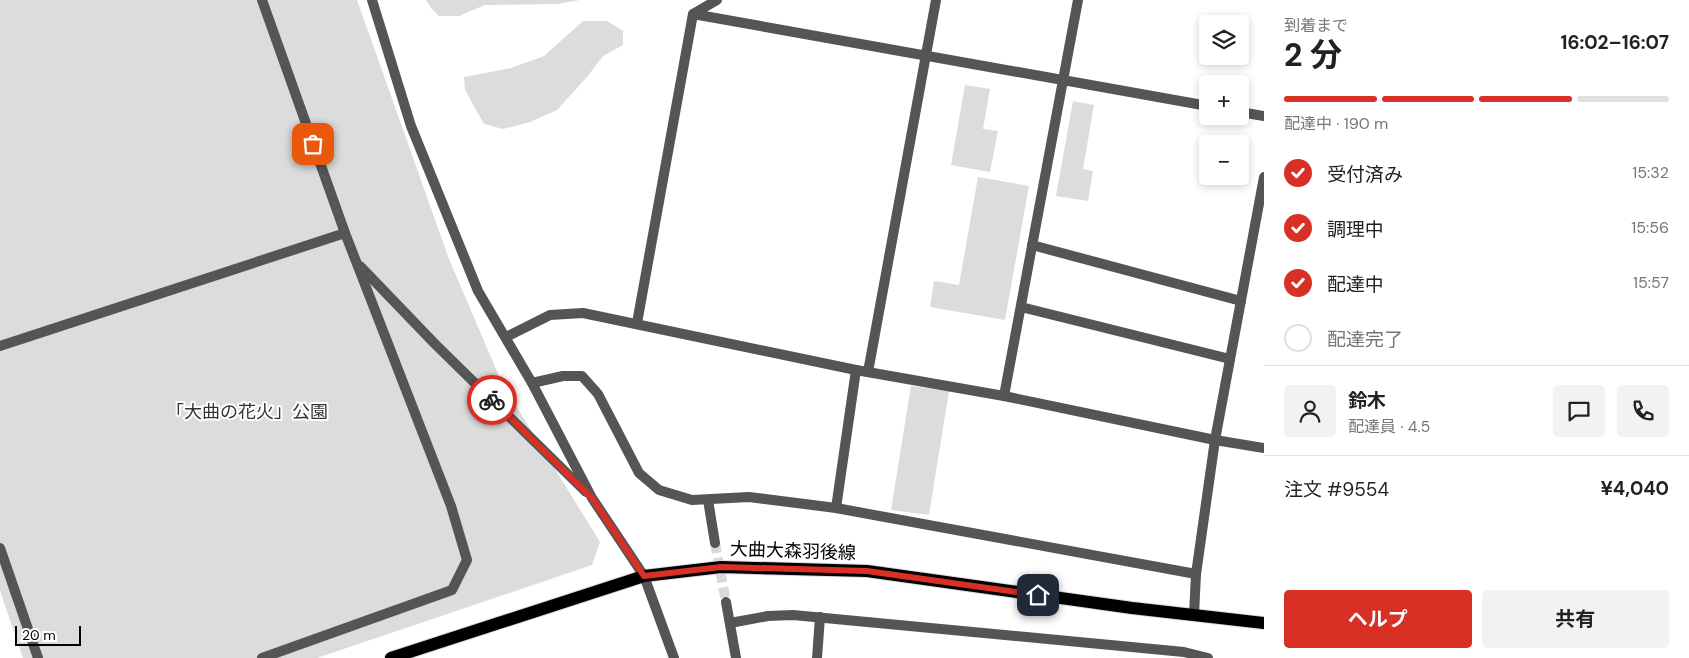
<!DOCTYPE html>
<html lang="ja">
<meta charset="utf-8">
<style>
:root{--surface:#fff;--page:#f2f2f2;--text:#222;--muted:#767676;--line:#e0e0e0;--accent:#d93025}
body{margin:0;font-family:"DM Sans","Noto Sans JP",sans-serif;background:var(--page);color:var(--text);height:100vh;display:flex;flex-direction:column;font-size:19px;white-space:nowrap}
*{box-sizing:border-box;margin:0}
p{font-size:16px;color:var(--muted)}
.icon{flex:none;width:28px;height:28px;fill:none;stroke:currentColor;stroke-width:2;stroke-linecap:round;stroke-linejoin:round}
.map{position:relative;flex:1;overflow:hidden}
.sheet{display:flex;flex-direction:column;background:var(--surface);width:425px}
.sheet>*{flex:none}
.fabs{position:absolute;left:1199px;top:15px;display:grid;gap:10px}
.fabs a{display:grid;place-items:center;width:50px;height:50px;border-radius:5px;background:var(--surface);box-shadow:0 2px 8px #0003;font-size:25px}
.scale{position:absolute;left:15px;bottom:12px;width:66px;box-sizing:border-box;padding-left:5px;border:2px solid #000;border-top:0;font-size:14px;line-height:18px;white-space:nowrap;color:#000;-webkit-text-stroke:4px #fff;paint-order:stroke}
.pin{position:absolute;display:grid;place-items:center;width:42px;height:42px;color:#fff;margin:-21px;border-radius:10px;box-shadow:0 2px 8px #0006}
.courier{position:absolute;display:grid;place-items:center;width:50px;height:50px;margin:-25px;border:4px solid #d93025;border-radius:50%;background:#fff;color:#222;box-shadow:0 1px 6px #0007}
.summary em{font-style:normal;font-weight:700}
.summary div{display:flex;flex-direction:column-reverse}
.summary{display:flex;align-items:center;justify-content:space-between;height:85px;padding:0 20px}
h1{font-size:32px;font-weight:700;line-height:38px}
.bar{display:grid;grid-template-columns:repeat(4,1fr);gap:8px 5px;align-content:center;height:60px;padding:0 20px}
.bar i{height:6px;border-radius:4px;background:var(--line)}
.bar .active{background:var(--accent)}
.bar p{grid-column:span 4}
.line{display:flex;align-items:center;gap:12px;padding:0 20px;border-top:1px solid var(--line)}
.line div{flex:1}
.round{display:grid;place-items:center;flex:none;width:52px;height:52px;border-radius:5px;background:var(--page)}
ol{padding:0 20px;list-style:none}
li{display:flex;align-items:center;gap:15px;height:55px}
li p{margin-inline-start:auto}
li .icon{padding:5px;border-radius:50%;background:var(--accent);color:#fff;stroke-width:4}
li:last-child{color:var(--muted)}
li i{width:28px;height:28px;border:2px solid var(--line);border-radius:50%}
.cta{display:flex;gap:10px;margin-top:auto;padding:10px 20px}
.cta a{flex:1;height:58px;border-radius:5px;background:var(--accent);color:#fff;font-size:20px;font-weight:700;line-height:58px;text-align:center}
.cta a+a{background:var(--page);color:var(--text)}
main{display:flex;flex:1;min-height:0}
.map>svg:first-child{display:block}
.green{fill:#dcdcdc}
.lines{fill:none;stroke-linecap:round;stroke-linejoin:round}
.street-tunnel{stroke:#d9d9d9;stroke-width:10;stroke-dasharray:10 5;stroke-linecap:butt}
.primary-casing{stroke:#dbdbdb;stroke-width:14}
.street{stroke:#555;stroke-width:10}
.primary{stroke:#000;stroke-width:12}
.done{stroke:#595959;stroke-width:5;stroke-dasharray:0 9}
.route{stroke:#d93025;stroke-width:6}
.labels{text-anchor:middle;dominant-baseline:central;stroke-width:4;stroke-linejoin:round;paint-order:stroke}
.park-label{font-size:18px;fill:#333;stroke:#fff}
.street-label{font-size:18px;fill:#000;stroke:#fff}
</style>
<main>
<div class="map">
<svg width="1264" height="658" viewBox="0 0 1264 658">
<rect width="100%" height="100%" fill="#fff"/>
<!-- green -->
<g class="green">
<polygon points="0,0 357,0 449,259 502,383 600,542 592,565 317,658 23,658 0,591"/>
<polygon points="426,0 580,0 557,4 485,5 459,16 439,16 431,8"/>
<polygon points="583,21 607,21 623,31 623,45 603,56 587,77 557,110 530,122 503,129 484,124 465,90 464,77 511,68 544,56"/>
<polygon points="965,85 990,89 983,129 998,131 990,172 951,165"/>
<polygon points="1073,101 1094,105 1083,169 1093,171 1088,201 1056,196"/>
<polygon points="978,177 1029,186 1005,320 930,307 934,281 959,285"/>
<polygon points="911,386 949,391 929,515 891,510"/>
</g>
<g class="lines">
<!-- street-tunnel -->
<polyline class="street-tunnel" points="715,543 726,602"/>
<!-- primary casing -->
<g class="primary-casing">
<polyline id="primary" points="391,658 644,576 721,567 867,571 1132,608 1264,623"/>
</g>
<!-- street -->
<g class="street">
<polyline points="262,0 345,233 451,506 467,560 452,590 262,658"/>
<polyline points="372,0 411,126 478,291 532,383 592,498 644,576 674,658"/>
<polyline points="693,14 1208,106"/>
<polyline points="1240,112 1264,116"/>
<polyline points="1032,245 1241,301"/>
<polyline points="360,266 435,344 586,492"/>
<polyline points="1021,307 1230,359"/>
<polyline points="637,323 693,14 717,0"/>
<polyline points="506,337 550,315 583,313 856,370 1004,396 1215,440 1264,448"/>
<polyline points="0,346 345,233"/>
<polyline points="868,372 936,0"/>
<polyline points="532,383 563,376 582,376 598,394 639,473 659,490 692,500 749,497 836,508 1196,574 1194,615"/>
<polyline points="1004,396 1078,0"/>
<polyline points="708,500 715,543"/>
<polyline points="836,508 856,370"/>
<polyline points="0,548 38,658"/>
<polyline points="1196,574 1215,440 1264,177"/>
<polyline points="726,602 736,658"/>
<polyline points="730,623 768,616 793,615 1184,652 1208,658"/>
<polyline points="817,658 820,617"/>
</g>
<!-- primary -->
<use href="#primary" class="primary"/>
</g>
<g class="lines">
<!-- done -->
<polyline class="done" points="313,144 355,261 492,400"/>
<!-- route -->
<polyline class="route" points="492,400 592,498 644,576 721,567 867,571 1038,595"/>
</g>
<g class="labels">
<!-- park labels -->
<g class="park-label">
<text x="247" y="412">「大曲の花火」公園</text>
</g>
<!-- street labels -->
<g class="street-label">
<text transform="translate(793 551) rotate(2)">大曲大森羽後線</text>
</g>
</g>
</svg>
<div class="fabs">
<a><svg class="icon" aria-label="layers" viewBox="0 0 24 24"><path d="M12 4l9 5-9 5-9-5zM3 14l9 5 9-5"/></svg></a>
<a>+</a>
<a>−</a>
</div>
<div class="scale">20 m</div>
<div class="pin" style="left:313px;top:144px;background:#ea580c"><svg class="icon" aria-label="bag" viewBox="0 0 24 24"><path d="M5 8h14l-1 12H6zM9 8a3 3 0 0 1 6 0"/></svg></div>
<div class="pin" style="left:1038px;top:595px;background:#1f2937"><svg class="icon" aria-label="home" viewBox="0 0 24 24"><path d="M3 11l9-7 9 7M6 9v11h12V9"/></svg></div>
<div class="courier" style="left:492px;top:400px"><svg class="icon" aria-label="bike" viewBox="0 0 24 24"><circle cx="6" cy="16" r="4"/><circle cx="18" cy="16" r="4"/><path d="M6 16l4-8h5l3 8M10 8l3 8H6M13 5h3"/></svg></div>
</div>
<section class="sheet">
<div class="summary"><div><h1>2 分</h1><p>到着まで</p></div><em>16:02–16:07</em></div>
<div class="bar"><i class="active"></i><i class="active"></i><i class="active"></i><i></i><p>配達中 · 190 m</p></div>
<ol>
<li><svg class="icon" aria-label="check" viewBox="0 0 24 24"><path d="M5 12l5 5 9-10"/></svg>受付済み<p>15:32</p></li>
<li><svg class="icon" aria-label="check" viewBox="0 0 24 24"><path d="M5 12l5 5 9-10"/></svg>調理中<p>15:56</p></li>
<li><svg class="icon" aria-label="check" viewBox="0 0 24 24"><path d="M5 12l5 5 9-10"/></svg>配達中<p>15:57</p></li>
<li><i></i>配達完了</li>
</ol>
<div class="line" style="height:90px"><a class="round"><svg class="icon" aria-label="person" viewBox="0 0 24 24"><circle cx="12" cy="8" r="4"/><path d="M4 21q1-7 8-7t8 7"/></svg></a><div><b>鈴木</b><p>配達員 · 4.5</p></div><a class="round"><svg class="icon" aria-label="chat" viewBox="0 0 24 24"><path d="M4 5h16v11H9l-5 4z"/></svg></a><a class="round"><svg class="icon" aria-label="phone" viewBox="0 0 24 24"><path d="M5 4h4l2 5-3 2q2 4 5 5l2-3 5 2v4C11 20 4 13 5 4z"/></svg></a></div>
<div class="line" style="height:65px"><div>注文 #9554</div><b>¥4,040</b></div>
<div class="cta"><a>ヘルプ</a><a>共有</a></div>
</section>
</main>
